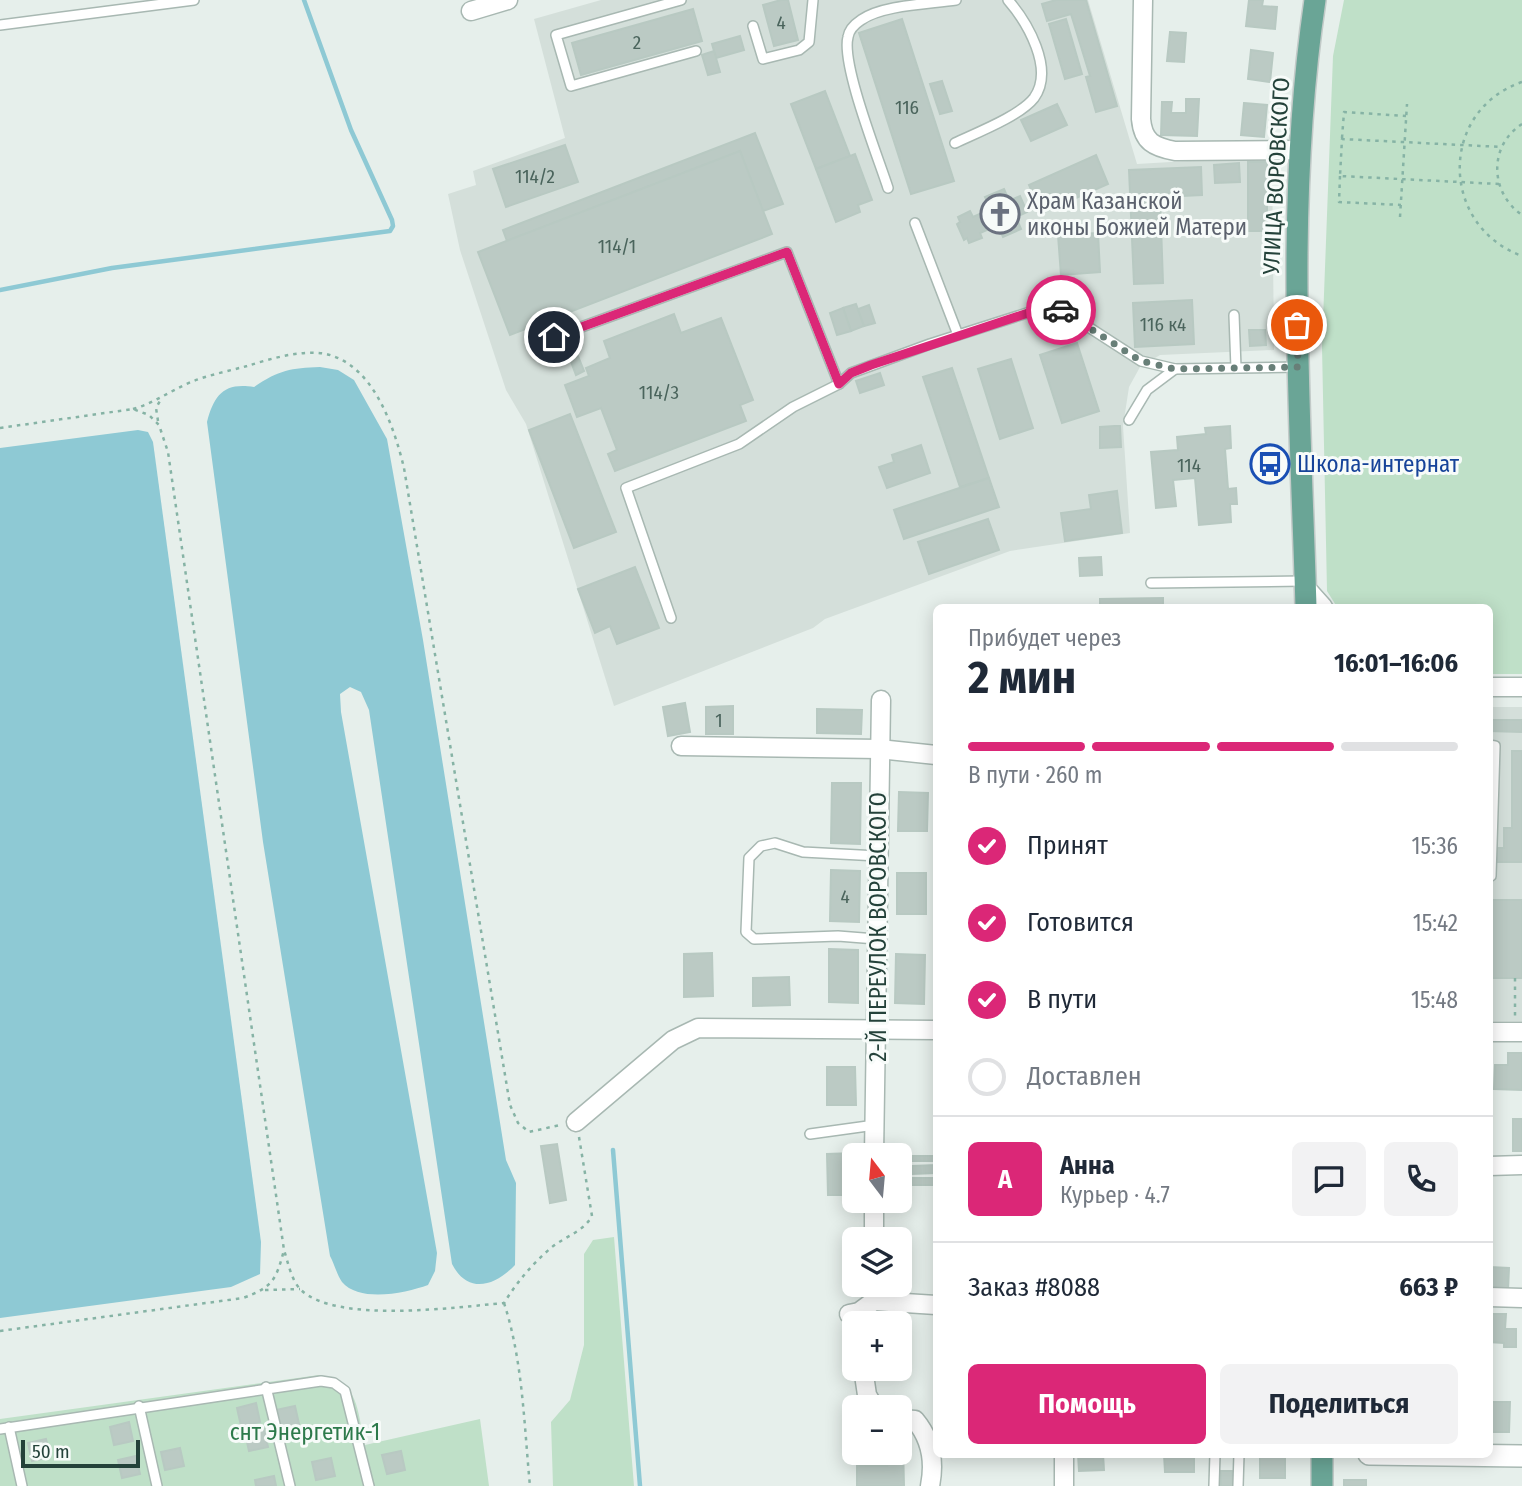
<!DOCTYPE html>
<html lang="ru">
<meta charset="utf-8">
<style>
:root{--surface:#fff;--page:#f2f2f3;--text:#1f2937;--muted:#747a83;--line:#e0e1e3;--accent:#db2777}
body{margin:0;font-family:"Fira Sans Condensed",sans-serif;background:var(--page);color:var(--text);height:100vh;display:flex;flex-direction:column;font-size:26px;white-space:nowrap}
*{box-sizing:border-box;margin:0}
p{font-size:23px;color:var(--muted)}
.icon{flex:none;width:38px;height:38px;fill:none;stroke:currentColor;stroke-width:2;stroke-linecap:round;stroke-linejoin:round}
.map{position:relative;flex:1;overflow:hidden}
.sheet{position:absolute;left:933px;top:604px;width:560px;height:854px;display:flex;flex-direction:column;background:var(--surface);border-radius:10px;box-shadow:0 4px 18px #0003}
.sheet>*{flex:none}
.needle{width:46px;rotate:344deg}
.controls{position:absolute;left:842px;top:1143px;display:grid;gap:14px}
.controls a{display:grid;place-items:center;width:70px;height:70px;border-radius:10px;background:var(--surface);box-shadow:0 4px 18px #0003;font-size:35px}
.scale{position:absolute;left:21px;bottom:18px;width:119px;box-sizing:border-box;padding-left:7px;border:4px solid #24423a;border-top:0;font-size:19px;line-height:24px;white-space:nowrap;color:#24423a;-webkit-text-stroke:5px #f7fbf9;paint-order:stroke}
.pin{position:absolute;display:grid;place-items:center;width:60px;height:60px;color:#fff;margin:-30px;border:4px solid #fff;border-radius:50%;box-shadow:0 2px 7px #0007}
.courier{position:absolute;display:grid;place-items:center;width:70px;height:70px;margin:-35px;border:5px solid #db2777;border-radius:50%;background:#fff;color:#222;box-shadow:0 2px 9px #0007}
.head em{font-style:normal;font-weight:700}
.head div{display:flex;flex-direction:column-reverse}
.head{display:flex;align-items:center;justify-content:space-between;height:119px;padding:0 35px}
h1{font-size:46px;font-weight:700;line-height:52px}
.bar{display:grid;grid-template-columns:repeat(4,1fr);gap:10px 7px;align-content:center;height:84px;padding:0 35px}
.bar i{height:9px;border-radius:5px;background:var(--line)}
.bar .on{background:var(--accent)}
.bar p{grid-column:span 4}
.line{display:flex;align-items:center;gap:18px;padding:0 35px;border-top:2px solid var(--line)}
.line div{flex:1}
.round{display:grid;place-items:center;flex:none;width:74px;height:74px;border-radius:10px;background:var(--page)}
ol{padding:0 35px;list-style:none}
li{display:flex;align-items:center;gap:21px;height:77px}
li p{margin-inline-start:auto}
li .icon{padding:7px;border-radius:50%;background:var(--accent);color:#fff;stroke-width:4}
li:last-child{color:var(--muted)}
li i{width:38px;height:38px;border:4px solid var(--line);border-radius:50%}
.primary-button{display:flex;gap:14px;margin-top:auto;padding:14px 35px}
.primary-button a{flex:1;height:80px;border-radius:10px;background:var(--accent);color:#fff;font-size:28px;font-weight:700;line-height:80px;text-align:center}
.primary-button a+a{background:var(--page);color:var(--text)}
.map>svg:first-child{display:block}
.built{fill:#d4dfda}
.green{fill:#bfe0c8}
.water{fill:#8ec9d4}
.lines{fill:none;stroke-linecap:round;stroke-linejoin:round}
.stream{stroke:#8ec9d4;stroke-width:4.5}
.building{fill:#bbcac4;stroke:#b8c9c2;stroke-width:2}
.service-casing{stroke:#a8b8b2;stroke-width:12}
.minor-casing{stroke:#a8b8b2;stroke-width:21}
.tertiary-casing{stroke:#a8b8b2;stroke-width:24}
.primary-casing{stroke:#c2cac8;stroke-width:24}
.path{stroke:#86b3a5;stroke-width:2.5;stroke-dasharray:3.5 5;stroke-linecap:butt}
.service{stroke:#fff;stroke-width:9}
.minor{stroke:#fff;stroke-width:18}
.tertiary{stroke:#fff;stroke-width:21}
.primary{stroke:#6aa596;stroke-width:21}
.done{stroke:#687f78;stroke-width:7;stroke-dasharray:0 12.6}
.route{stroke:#db2777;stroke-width:9}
.labels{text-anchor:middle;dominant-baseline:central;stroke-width:6;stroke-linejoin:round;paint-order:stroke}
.number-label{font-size:19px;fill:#4a645c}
.street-label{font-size:23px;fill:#24423a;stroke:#f7fbf9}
.worship-label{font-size:23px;fill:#5b616d;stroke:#f7fbf9;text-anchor:start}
.transit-label{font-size:23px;fill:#164399;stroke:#f7fbf9;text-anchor:start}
.park-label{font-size:23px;fill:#2d7a4b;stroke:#f7fbf9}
</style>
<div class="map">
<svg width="1522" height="1486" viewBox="0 0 1522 1486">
<rect width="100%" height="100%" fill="#e6efeb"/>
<!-- built -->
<g class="built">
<polygon points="601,0 1088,0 1137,164 1272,156 1274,350 1160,355 1140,367 1129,387 1123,426 1130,533 1010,551 825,619 813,628 614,706 526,424 506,390 460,250 448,194 476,185 473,171 565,138 534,19"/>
<rect x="1489" y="707" width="33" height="314"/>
</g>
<!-- green -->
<g class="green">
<polygon points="1344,0 1522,0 1522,674 1489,674 1489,607 1337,607 1327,591 1322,347 1333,56"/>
<polygon points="614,1237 634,1486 553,1486 551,1422 570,1400 584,1345 584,1254 593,1240"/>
<path d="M319,1375C360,1381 357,1411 365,1445L480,1419L489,1486H0V1419Z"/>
</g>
<!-- water -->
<g class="water">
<path d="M320,367L338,370L354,380L387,439L423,640L506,1160L516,1183L515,1265C495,1286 468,1295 452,1264L369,710L361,692L350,687L340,694L341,712L437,1253L435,1271L428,1285C406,1293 360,1303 342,1282C337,1275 334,1263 330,1256L263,842L207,422C214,395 224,382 254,387C279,370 291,368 320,367Z"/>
<polygon points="138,430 148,432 153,442 261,1242 260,1274 231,1287 0,1318 0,448"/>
</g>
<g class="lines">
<!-- stream -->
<g class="stream">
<polyline points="0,290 112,268 390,231 393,226 392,220 351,130 304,0"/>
<polyline points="613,1150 640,1486"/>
</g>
</g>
<!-- building -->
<g class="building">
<polygon points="781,0 788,0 798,40 774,46 763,5"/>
<polygon points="1056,0 1086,0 1117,106 1096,112 1086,77 1090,76 1071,14 1047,21 1042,4"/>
<polygon points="1249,0 1263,0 1262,6 1277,7 1275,29 1246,26"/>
<polygon points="693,9 702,41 581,75 572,43"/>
<polygon points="902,19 954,181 911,194 859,33"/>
<polygon points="1066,19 1082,74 1065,79 1049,24"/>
<polygon points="1170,32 1186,33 1184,62 1167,61"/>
<polygon points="740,36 744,50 716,58 712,44"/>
<polygon points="1251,50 1273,53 1270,82 1248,79"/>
<polygon points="714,51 720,72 708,75 702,55"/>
<polygon points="942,81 952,111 940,114 930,84"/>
<polygon points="825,91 850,156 816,169 791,104"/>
<polygon points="1186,99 1199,99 1197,136 1161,135 1162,102 1172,102 1171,113 1186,113"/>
<polygon points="1244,103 1267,105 1264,137 1241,135"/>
<polygon points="1057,104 1067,125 1031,141 1021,120"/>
<polygon points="755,133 783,204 763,211 740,151 507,241 503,230"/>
<polygon points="565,145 578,182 506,207 493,169"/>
<polygon points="740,151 772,234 510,335 478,252"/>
<polygon points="855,154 872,200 858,205 860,212 836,222 816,169"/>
<polygon points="1096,155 1108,184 1042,213 1029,185"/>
<rect x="1248" y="162" width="19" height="69"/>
<polygon points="1239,163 1240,182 1215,183 1214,165"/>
<polygon points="1201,167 1202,195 1160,197 1163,283 1134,284 1129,170"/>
<polygon points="1004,189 1009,201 1020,196 1027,212 1016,217 1021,229 1003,237 998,225 980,233 982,238 969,243 967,238 964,240 957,224 960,222 958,217 970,211 973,217 991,209 985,197"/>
<polygon points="1098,233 1100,272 1061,275 1058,235"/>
<polygon points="1192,300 1194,344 1135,347 1133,303"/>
<polygon points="856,304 864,326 851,331 843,308"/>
<polygon points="869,305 875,323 864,326 858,309"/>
<polygon points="843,308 851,331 837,335 830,313"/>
<polygon points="674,314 681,333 721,318 753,400 740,405 746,421 615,471 608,454 617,450 601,408 577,417 565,385 589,376 586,368 610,358 604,341"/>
<polygon points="1249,330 1265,330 1266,345 1250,346"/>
<polygon points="541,339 544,346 530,351 527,344"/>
<polygon points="1077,343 1099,411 1062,423 1040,355"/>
<polygon points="578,356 584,371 576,375 570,359"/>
<polygon points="1011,359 1033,428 1000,439 978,369"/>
<polygon points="952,368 989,478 960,487 923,377"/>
<polygon points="880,373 884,385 860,393 856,381"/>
<polygon points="570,414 616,532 574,548 529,430"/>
<polygon points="1115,426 1120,426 1121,447 1100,448 1100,427"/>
<polygon points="1230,426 1231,448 1225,449 1228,489 1236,488 1237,504 1230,504 1231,522 1199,525 1195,478 1173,480 1176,506 1156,508 1151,452 1178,450 1177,437 1206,434 1205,428"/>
<polygon points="921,445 930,473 887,488 879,467 894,462 892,455"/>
<polygon points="989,478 999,507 904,539 894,510"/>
<polygon points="1117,491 1122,533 1065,541 1061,513 1091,509 1089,495"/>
<polygon points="988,519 999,550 929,574 918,542"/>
<polygon points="1101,557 1102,575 1080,576 1079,558"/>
<polygon points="635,567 659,628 617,644 610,626 595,633 578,589"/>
<polygon points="1163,598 1163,607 1100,607 1100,599"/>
<polygon points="685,703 690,732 668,736 663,707"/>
<polygon points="733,706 733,734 706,734 706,707"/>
<polygon points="817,709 862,710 861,734 817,733"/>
<polygon points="1489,720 1522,720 1522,732 1489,731"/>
<polygon points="1512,751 1522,751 1522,862 1497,862 1497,848 1504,848 1504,828 1512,828"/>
<polygon points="832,783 861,783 860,844 831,843"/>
<polygon points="899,792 928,793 927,831 898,831"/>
<polygon points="831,870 860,871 859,922 830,921"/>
<rect x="897" y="873" width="29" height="41"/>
<polygon points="1490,900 1522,900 1522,978 1489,978"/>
<polygon points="829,949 858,950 858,1003 829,1002"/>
<polygon points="712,953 713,996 684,997 684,954"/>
<polygon points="896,954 925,955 924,1004 895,1003"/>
<polygon points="789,977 790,1005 753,1006 753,978"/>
<polygon points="1508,1053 1522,1053 1522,1090 1494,1089 1495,1065 1508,1065"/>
<polygon points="827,1067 855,1067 856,1105 827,1105"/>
<rect x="1513" y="1119" width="9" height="32"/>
<polygon points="557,1144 566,1200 550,1203 541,1146"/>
<polygon points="855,1153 854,1195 828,1195 827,1154"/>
<rect x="912" y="1156" width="24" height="5"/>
<polygon points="936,1165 936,1173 912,1174 912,1166"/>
<rect x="912" y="1178" width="24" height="7"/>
<polygon points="1489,1267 1509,1268 1508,1290 1489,1289"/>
<polygon points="1490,1314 1506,1314 1505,1329 1516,1329 1516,1347 1504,1347 1504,1343 1489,1342"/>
<polygon points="1491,1402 1510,1402 1509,1432 1490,1432"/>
<polygon points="256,1403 260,1422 241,1426 237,1408"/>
<polygon points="295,1406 299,1424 280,1428 276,1410"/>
<polygon points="129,1422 133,1441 114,1445 110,1427"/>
<polygon points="264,1429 268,1447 249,1451 245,1433"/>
<polygon points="46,1439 50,1457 32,1461 28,1443"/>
<polygon points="900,1445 903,1445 904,1486 857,1486 857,1466 887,1466 887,1452 900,1452"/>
<polygon points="180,1448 184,1466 165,1470 161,1452"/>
<polygon points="401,1451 405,1470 387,1474 382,1455"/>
<polygon points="1078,1454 1103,1454 1104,1470 1079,1471"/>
<polygon points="1164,1454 1194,1454 1194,1472 1165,1472"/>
<rect x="1260" y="1454" width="25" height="24"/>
<polygon points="136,1456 140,1474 122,1478 118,1460"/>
<polygon points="331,1458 335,1476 316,1480 312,1462"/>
<polygon points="1221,1471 1232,1471 1233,1486 1221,1486"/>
<polygon points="274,1476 276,1486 256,1486 255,1480"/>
<rect x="1344" y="1480" width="22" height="6"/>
</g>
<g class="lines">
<!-- service casing -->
<g class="service-casing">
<g id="service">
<polyline points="681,0 556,35 571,86 696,51"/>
<polyline points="0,25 194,0"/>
<polyline points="753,26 763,59 799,50 809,42 813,0"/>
<path d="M955,143C976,133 1020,116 1034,98C1055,69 1027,22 1008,0"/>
<path d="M888,188C878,157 841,64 848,37C849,30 855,24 861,20C882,5 929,4 956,0"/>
<polyline points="915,223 958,335"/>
<polyline points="1234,315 1236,368"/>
<polyline points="554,337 787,252 839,384"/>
<polyline points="1129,420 1147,390 1175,369"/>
<polyline points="1151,583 1303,581"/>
<polyline points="671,618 626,488 739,444 793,407 839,384 851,373 930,344 1049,306 1059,308 1141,361 1175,369 1298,367"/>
<polyline points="1489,745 1495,746 1491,876"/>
<polyline points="876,939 838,936 754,939 746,932 749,858 761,846 775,843 803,852 878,856"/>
<polyline points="810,1134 875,1125"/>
<polyline points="266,1387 290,1486"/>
<polyline points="139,1406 157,1486"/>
<polyline points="9,1427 22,1486"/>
<polyline points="0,1429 321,1381 334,1383 345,1391 369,1486"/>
<polyline points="1214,1486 1215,1454"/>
<polyline points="1238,1486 1239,1454"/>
</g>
</g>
<!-- minor casing -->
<g class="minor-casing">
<g id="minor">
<path d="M1143,0L1141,119C1143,142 1154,147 1175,151L1300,150"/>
<polyline points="471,11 508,0"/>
<polyline points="1306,588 1323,607"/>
<polyline points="1489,687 1522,687"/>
<polyline points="681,746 879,749 936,755"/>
<polyline points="1489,1032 1522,1032"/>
<polyline points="576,1122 673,1040 698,1028 936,1030"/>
<polyline points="874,1155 881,700"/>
<polyline points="1489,1166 1522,1165"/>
<polyline points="874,1239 874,1200"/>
<polyline points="1489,1297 1522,1298"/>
<polyline points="849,1314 859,1312 874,1301 936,1305"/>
<polyline points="863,1368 867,1395 874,1407"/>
<path d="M900,1419L915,1420C931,1439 935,1461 930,1486"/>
<polyline points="1064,1486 1064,1454"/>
</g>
</g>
<!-- tertiary casing -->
<g class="tertiary-casing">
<polyline id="tertiary" points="1369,1454 1522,1456"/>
</g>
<!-- primary casing -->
<g class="primary-casing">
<g id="primary">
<path d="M1306,607C1300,405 1285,201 1315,0"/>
<polyline points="1322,1454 1322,1486"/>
</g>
</g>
<!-- path -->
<g class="path">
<path d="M1522,82C1438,111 1440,226 1522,256"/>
<path d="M1522,124C1488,146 1490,193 1522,215"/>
<polyline points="1342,138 1344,112 1406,116"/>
<polyline points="1340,176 1339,202 1401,205"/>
<polyline points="1499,184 1340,176 1342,139 1502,147"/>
<polyline points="1400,217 1407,104"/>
<path d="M133,409C154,403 170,391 191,382C208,375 229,371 247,366C270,359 302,349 326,354C374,365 394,427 404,468L510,1105L518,1123L529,1132L560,1125"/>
<polyline points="158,421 156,408 161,399"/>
<path d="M0,428L133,409L149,415L159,425L168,452L284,1250C288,1262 291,1280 301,1290C337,1324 457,1307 504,1303C517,1282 533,1263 552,1247C566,1236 583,1232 592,1216L579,1137"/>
<polyline points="1515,978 1515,1017"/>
<polyline points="265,1290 300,1289"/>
<path d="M504,1303C523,1361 524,1425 530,1486"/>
<path d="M0,1331L243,1298C273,1287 276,1280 284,1250"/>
</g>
<!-- service -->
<use href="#service" class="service"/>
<!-- minor -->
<use href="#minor" class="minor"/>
<!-- tertiary -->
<use href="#tertiary" class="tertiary"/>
<!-- primary -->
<use href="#primary" class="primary"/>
</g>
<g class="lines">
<!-- done -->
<polyline class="done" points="1061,310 1141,361 1175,369 1298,367 1297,325"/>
<!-- route -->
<polyline class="route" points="554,337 787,252 839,384 851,373 871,365 1049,306 1061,310"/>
</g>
<!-- icons -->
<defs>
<g id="church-ring" transform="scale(2.0125)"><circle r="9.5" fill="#f7fbf9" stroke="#6b7280" stroke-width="1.5"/><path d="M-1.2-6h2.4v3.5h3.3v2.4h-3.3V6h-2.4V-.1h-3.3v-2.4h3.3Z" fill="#6b7280"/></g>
<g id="bus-ring" transform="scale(2.0125)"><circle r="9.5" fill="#f7fbf9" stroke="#1a4fb4" stroke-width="1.5"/><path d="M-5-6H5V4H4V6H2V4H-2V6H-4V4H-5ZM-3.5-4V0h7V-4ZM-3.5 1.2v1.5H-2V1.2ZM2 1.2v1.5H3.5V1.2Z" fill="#1a4fb4"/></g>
</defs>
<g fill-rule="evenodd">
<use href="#church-ring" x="1000" y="214"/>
<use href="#bus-ring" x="1270" y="464"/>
</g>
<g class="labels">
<!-- number labels -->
<g class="number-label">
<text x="781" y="22">4</text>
<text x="637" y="42">2</text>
<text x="907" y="107">116</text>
<text x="535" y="176">114/2</text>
<text x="617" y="246">114/1</text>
<text x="1163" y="324">116 к4</text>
<text x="659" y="392">114/3</text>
<text x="1189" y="465">114</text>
<text x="719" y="720">1</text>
<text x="845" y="896">4</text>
</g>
<!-- street labels -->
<g class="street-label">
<text transform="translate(1276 176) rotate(-87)">УЛИЦА ВОРОВСКОГО</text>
<text transform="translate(878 927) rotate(-90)">2-Й ПЕРЕУЛОК ВОРОВСКОГО</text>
</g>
<!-- worship labels -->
<g class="worship-label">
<text x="1027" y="201">Храм Казанской<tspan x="1027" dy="26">иконы Божией Матери</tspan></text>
</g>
<!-- transit labels -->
<g class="transit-label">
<text x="1297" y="464">Школа-интернат</text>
</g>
<!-- park labels -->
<g class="park-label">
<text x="305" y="1432">снт Энергетик-1</text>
</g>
</g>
</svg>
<div class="controls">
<a><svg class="needle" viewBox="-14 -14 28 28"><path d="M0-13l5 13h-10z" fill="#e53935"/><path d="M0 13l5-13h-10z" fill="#747a83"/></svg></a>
<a><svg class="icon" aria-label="layers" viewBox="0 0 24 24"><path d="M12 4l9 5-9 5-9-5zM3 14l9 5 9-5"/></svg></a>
<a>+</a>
<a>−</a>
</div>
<div class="scale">50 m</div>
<div class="pin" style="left:1297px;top:325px;background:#ea580c"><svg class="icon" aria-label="bag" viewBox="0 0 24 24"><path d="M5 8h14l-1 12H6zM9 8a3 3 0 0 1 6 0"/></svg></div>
<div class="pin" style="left:554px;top:337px;background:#1f2937"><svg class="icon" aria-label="home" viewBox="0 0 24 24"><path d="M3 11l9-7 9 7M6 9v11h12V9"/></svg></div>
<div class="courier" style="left:1061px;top:310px"><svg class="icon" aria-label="car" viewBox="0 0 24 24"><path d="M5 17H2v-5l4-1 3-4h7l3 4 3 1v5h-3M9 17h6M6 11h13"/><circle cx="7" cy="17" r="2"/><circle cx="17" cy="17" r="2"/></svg></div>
<section class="sheet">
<div class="head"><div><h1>2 мин</h1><p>Прибудет через</p></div><em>16:01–16:06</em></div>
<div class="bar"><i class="on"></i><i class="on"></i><i class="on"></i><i></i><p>В пути · 260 m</p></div>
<ol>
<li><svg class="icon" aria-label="check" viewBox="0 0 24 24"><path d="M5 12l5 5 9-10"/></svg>Принят<p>15:36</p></li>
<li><svg class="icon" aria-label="check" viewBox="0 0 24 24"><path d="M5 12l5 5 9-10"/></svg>Готовится<p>15:42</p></li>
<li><svg class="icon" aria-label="check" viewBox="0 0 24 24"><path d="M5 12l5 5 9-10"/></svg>В пути<p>15:48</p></li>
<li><i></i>Доставлен</li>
</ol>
<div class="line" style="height:126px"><b class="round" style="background:var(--accent);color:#fff">А</b><div><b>Анна</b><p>Курьер · 4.7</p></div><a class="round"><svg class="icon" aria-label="chat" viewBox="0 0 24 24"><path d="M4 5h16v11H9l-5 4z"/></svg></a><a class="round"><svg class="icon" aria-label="phone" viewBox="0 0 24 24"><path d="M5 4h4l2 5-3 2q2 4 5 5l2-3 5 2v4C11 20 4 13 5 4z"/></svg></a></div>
<div class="line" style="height:91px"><div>Заказ #8088</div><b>663 ₽</b></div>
<div class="primary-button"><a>Помощь</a><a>Поделиться</a></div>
</section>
</div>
